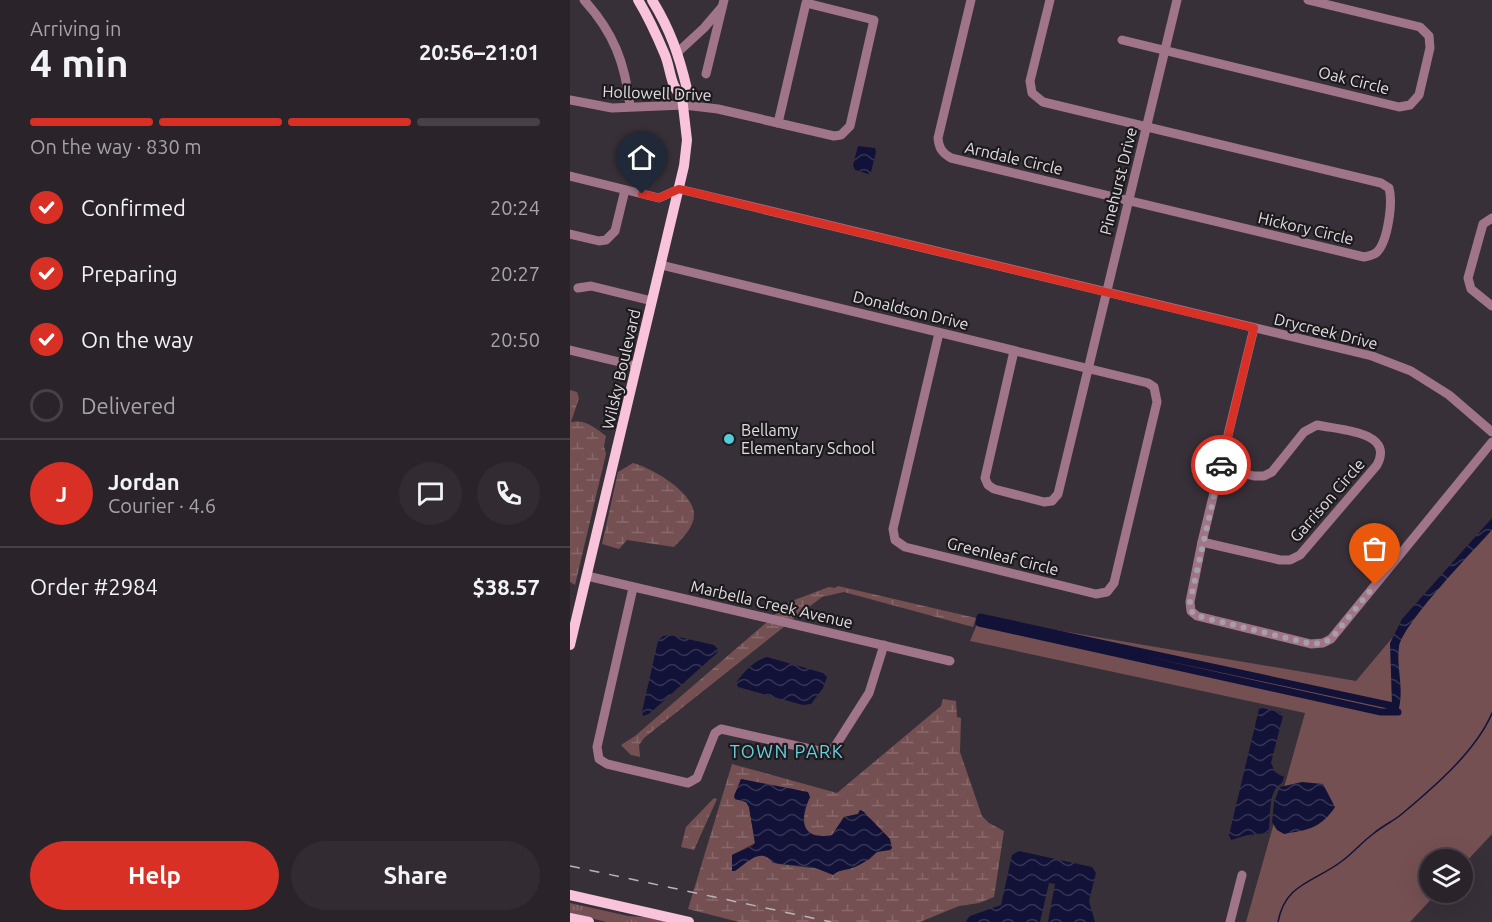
<!DOCTYPE html>
<meta charset="utf-8">
<style>
:root{--surface:#2a242a;--page:#322c32;--text:#f1f3f6;--muted:#a5a4a8;--line:#464147;--accent:#d93025}
body{margin:0;font-family:Ubuntu,sans-serif;background:var(--page);color:var(--text);height:100vh;display:flex;flex-direction:column;font-size:22px;white-space:nowrap}
*{box-sizing:border-box;margin:0}
p{font-size:20px;color:var(--muted)}
.icon{flex:none;width:33px;height:33px;fill:none;stroke:currentColor;stroke-width:2;stroke-linecap:round;stroke-linejoin:round}
.map{position:relative;flex:1;overflow:hidden}
.side{display:flex;flex-direction:column;background:var(--surface);width:570px}
.side>*{flex:none}
.controls{position:absolute;left:849px;top:849px;display:grid;gap:12px}
.controls a{display:grid;place-items:center;width:54px;height:54px;border-radius:50%;background:var(--surface);box-shadow:0 6px 24px #0002,0 0 0 2px var(--line);font-size:30px}
.pin{position:absolute;display:grid;place-items:center;width:51px;height:51px;color:#fff;margin:-62px -26px;border-radius:50% 50% 50% 0;rotate:-45deg;box-shadow:0 0 6px #0007}
.pin .icon{rotate:45deg}
.courier{position:absolute;display:grid;place-items:center;width:60px;height:60px;margin:-30px;border:4px solid #d93025;border-radius:50%;background:#fff;color:#222;box-shadow:0 2px 8px #0007}
.overview em{font-style:normal;font-weight:700}
.overview div{display:flex;flex-direction:column-reverse}
.overview{display:flex;align-items:center;justify-content:space-between;height:102px;padding:0 30px}
h1{font-size:39px;font-weight:700;line-height:45px}
.bar{display:grid;grid-template-columns:repeat(4,1fr);gap:9px 6px;align-content:center;height:72px;padding:0 30px}
.bar i{height:8px;border-radius:4px;background:var(--line)}
.bar .current{background:var(--accent)}
.bar p{grid-column:span 4}
.line{display:flex;align-items:center;gap:15px;padding:0 30px;border-top:2px solid var(--line)}
.line div{flex:1}
.round{display:grid;place-items:center;flex:none;width:63px;height:63px;border-radius:32px;background:var(--page)}
ol{padding:0 30px;list-style:none}
li{display:flex;align-items:center;gap:18px;height:66px}
li p{margin-inline-start:auto}
li .icon{padding:6px;border-radius:50%;background:var(--accent);color:#fff;stroke-width:4}
li:last-child{color:var(--muted)}
li i{width:33px;height:33px;border:3px solid var(--line);border-radius:50%}
.primary-button{display:flex;gap:12px;margin-top:auto;padding:12px 30px}
.primary-button a{flex:1;height:69px;border-radius:36px;background:var(--accent);color:#fff;font-size:24px;font-weight:700;line-height:69px;text-align:center}
.primary-button a+a{background:var(--page);color:var(--text)}
main{display:flex;flex:1;min-height:0}
.map>svg:first-child{display:block}
.grass{fill:url(#grass-tufts)}
.wetland{fill:url(#wetland-marsh);fill-rule:evenodd}
.park{fill:#755053}
.water{fill:url(#water-waves)}
.lines{fill:none;stroke-linecap:round;stroke-linejoin:round}
.stream{stroke:#121238;stroke-width:1.5}
.canal{stroke:#121238;stroke-width:7}
.minor{stroke:#a07589;stroke-width:9}
.major{stroke:#f8c3db;stroke-width:10}
.rail{stroke:#bab5ba;stroke-width:1.5;stroke-dasharray:10 10;stroke-linecap:butt}
.done{stroke:#a6a0a6;stroke-width:6;stroke-dasharray:0 10.8}
.route{stroke:#d93025;stroke-width:8}
.poi-dot{fill:#53cbdb;stroke:#1d1a1d;stroke-width:2}
.labels{text-anchor:middle;dominant-baseline:central;stroke-width:4.5;stroke-linejoin:round;paint-order:stroke}
.street-label{font-size:16px;fill:#e1dde1;stroke:#1d1a1d}
.poi-label{font-size:16px;fill:#e1dde1;stroke:#1d1a1d;text-anchor:start}
.neighbourhood-label{font-size:18px;letter-spacing:1.5px;fill:#66d0df;stroke:#1d1a1d}
</style>
<main>
<section class="side">
<div class="overview"><div><h1>4 min</h1><p>Arriving in</p></div><em>20:56–21:01</em></div>
<div class="bar"><i class="current"></i><i class="current"></i><i class="current"></i><i></i><p>On the way · 830 m</p></div>
<ol>
<li><svg class="icon" aria-label="check" viewBox="0 0 24 24"><path d="M5 12l5 5 9-10"/></svg>Confirmed<p>20:24</p></li>
<li><svg class="icon" aria-label="check" viewBox="0 0 24 24"><path d="M5 12l5 5 9-10"/></svg>Preparing<p>20:27</p></li>
<li><svg class="icon" aria-label="check" viewBox="0 0 24 24"><path d="M5 12l5 5 9-10"/></svg>On the way<p>20:50</p></li>
<li><i></i>Delivered</li>
</ol>
<div class="line" style="height:108px"><b class="round" style="background:var(--accent);color:#fff">J</b><div><b>Jordan</b><p>Courier · 4.6</p></div><a class="round"><svg class="icon" aria-label="chat" viewBox="0 0 24 24"><path d="M4 5h16v11H9l-5 4z"/></svg></a><a class="round"><svg class="icon" aria-label="phone" viewBox="0 0 24 24"><path d="M5 4h4l2 5-3 2q2 4 5 5l2-3 5 2v4C11 20 4 13 5 4z"/></svg></a></div>
<div class="line" style="height:78px"><div>Order #2984</div><b>$38.57</b></div>
<div class="primary-button"><a>Help</a><a>Share</a></div>
</section>
<div class="map">
<svg width="922" height="922" viewBox="0 0 922 922">
<defs>
<pattern id="grass-tufts" width="24" height="20" patternUnits="userSpaceOnUse" patternTransform="scale(1.5)"><rect width="24" height="20" fill="#755053"/><path d="M3 7l-1-3M5 7V3M7 7l1-3M15 17l-1-3M17 17v-4M19 17l1-3" fill="none" stroke="#88696b"/></pattern>
<pattern id="wetland-marsh" width="20" height="14" patternUnits="userSpaceOnUse" patternTransform="scale(1.5)"><rect width="20" height="14" fill="#755053"/><path d="M1 5h8M5 5V1M11 12h8M15 12V8" fill="none" stroke="#88696b"/></pattern>
<pattern id="water-waves" width="16" height="10" patternUnits="userSpaceOnUse" patternTransform="scale(1.5)"><rect width="16" height="10" fill="#121238"/><path d="M0 5q4-4 8 0t8 0" fill="none" stroke="#343454"/></pattern>
</defs>
<rect width="100%" height="100%" fill="#383038"/>
<!-- grass -->
<polygon class="grass" points="0,903 58,916 74,917 98,922 37,922 0,913"/>
<!-- wetland -->
<g class="wetland">
<path d="M0,390L7,392L9,398L1,422C15,419 26,428 36,436L34,446L36,454L5,585L0,582Z"/>
<path d="M63,463C82,468 125,493 124,515C124,527 112,539 104,547L57,540L49,549L32,544L48,472Z"/>
<polygon points="268,586 406,618 403,627 274,592 252,597 222,620 203,616 219,602 259,587 265,588"/>
<polygon points="197,622 215,626 74,738 69,745 70,757 61,755 51,745 65,736"/>
<path d="M373,699L386,701L387,717L391,718L390,752L412,816L419,823L434,831L424,897L409,903L389,906L350,922H169L118,909L162,764L267,793L371,706ZM171,779L202,786L224,789L240,797C230,819 230,841 262,835L274,817L288,814L290,810L320,839L300,859L280,869L267,871L208,864L193,855H162L185,843L179,807L176,802L165,799Z"/>
<polygon points="144,798 147,799 124,850 111,847 116,827"/>
</g>
<!-- park -->
<polygon class="park" points="922,519 922,834 893,865 892,860 860,860 860,892 867,893 840,922 676,922 735,713 400,641 410,617 786,681"/>
<!-- water -->
<g class="water">
<polygon points="288,146 305,148 306,152 301,172 298,174 285,170 283,165"/>
<path d="M922,518V530C903,551 833,623 829,647C826,668 835,690 828,712L822,706L820,643L832,619Z"/>
<polygon points="100,635 144,645 148,649 147,653 79,714 73,716 72,712 88,641 93,636"/>
<path d="M197,657L253,673L257,677L253,688L241,704L233,705L168,687L166,683C173,672 185,660 197,657Z"/>
<path d="M692,708L710,712L713,716L701,763L705,772L714,777L712,783C696,791 702,820 698,833L678,835L661,840L659,835L689,709Z"/>
<path d="M171,779L238,792L240,797C229,819 230,841 262,835L274,817L288,814L290,810L293,811L320,839L322,848L320,850L307,852C300,858 292,865 282,868C275,870 269,870 263,875L243,867L203,863C191,846 177,863 165,871H162V855L182,846L185,843L179,807L176,802L165,799L164,796Z"/>
<path d="M732,782L753,784L765,807C751,828 738,830 714,834L707,830L702,822L704,802L710,787Z"/>
<polygon points="449,851 522,867 526,873 519,901 525,922 478,922 485,884 479,883 470,922 397,922 396,921 400,916 431,905 442,855"/>
</g>
<g class="lines">
<!-- stream -->
<path class="stream" d="M708,922C715,883 745,882 772,861C783,853 792,842 803,834C812,826 824,821 833,813C864,787 906,751 922,713"/>
<!-- canal -->
<polyline class="canal" points="823,706 410,617 409,623 811,712 828,712"/>
<!-- minor -->
<g class="minor">
<path d="M14,0C44,33 55,63 60,106"/>
<path d="M401,0L368,138C369,148 372,153 381,158L794,257C799,256 804,255 807,252C818,241 823,202 819,188L811,183L473,102L462,93L460,81L480,0"/>
<polygon points="236,3 304,20 280,126 271,135 264,136 208,123"/>
<polyline points="552,40 829,107 840,105 849,95 860,48 859,36 850,27 738,0"/>
<polyline points="108,52 134,28 152,7"/>
<polyline points="136,74 154,0"/>
<polyline points="0,100 42,108 114,105 148,109 208,123"/>
<polyline points="0,176 89,198 109,189 802,356 841,371 879,395 922,432"/>
<polyline points="922,218 913,224 898,278 901,289 922,306"/>
<polyline points="0,234 29,241 36,240 45,231 55,190"/>
<polyline points="91,265 578,383 584,387 587,402 544,583 537,592 526,594 335,547 325,540 323,529 369,333"/>
<polyline points="8,288 21,286 82,301"/>
<polyline points="684,328 632,542 620,602 621,611 627,616 741,644 753,643 761,639 922,442"/>
<polyline points="0,350 66,366"/>
<polyline points="444,351 415,478 418,485 424,489 474,502 482,501 488,494 607,0"/>
<path d="M632,542L710,560H720L730,555L807,465C825,431 769,430 747,425L734,432L702,472L694,476H684L651,468"/>
<polyline points="17,576 380,661"/>
<polyline points="63,588 27,747 29,759 37,764 118,783 127,778 145,733 151,729 254,752 264,748 299,693 314,645"/>
<polyline points="660,922 672,875"/>
</g>
<!-- major -->
<g class="major">
<path d="M68,0C79,18 87,36 95,55C101,70 100,86 112,97"/>
<path d="M82,0C100,29 109,55 117,89L112,97"/>
<polyline points="0,645 114,166 117,140 112,97"/>
<polyline points="0,895 119,922"/>
<polyline points="0,918 19,922"/>
</g>
<!-- rail -->
<polyline class="rail" points="0,866 261,922"/>
</g>
<g class="lines">
<!-- done -->
<polyline class="done" points="651,465 620,602 621,611 627,616 741,644 753,643 761,639 805,585"/>
<!-- route -->
<polyline class="route" points="72,194 89,198 109,189 684,328 651,465"/>
</g>
<!-- markers -->
<circle class="poi-dot" cx="159" cy="439" r="6"/>
<g class="labels">
<!-- street labels -->
<g class="street-label">
<text transform="translate(784 80) rotate(14)">Oak Circle</text>
<text transform="translate(87 93) rotate(2)">Hollowell Drive</text>
<text transform="translate(444 158) rotate(13)">Arndale Circle</text>
<text transform="translate(548 181) rotate(-76)">Pinehurst Drive</text>
<text transform="translate(736 228) rotate(13)">Hickory Circle</text>
<text transform="translate(341 310) rotate(14)">Donaldson Drive</text>
<text transform="translate(756 331) rotate(14)">Drycreek Drive</text>
<text transform="translate(51 369) rotate(-77)">Wilsky Boulevard</text>
<text transform="translate(757 500) rotate(-49)">Garrison Circle</text>
<text transform="translate(433 556) rotate(14)">Greenleaf Circle</text>
<text transform="translate(202 604) rotate(13)">Marbella Creek Avenue</text>
</g>
<!-- poi labels -->
<g class="poi-label">
<text x="171" y="430">Bellamy<tspan x="171" dy="18">Elementary School</tspan></text>
</g>
<!-- neighbourhood labels -->
<g class="neighbourhood-label">
<text x="217" y="751">TOWN PARK</text>
</g>
</g>
</svg>
<div class="controls">
<a><svg class="icon" aria-label="layers" viewBox="0 0 24 24"><path d="M12 4l9 5-9 5-9-5zM3 14l9 5 9-5"/></svg></a>
</div>
<div class="pin" style="left:805px;top:585px;background:#ea580c"><svg class="icon" aria-label="bag" viewBox="0 0 24 24"><path d="M5 8h14l-1 12H6zM9 8a3 3 0 0 1 6 0"/></svg></div>
<div class="pin" style="left:72px;top:194px;background:#1f2937"><svg class="icon" aria-label="home" viewBox="0 0 24 24"><path d="M3 11l9-7 9 7M6 9v11h12V9"/></svg></div>
<div class="courier" style="left:651px;top:465px"><svg class="icon" aria-label="car" viewBox="0 0 24 24"><path d="M5 17H2v-5l4-1 3-4h7l3 4 3 1v5h-3M9 17h6M6 11h13"/><circle cx="7" cy="17" r="2"/><circle cx="17" cy="17" r="2"/></svg></div>
</div>
</main>
